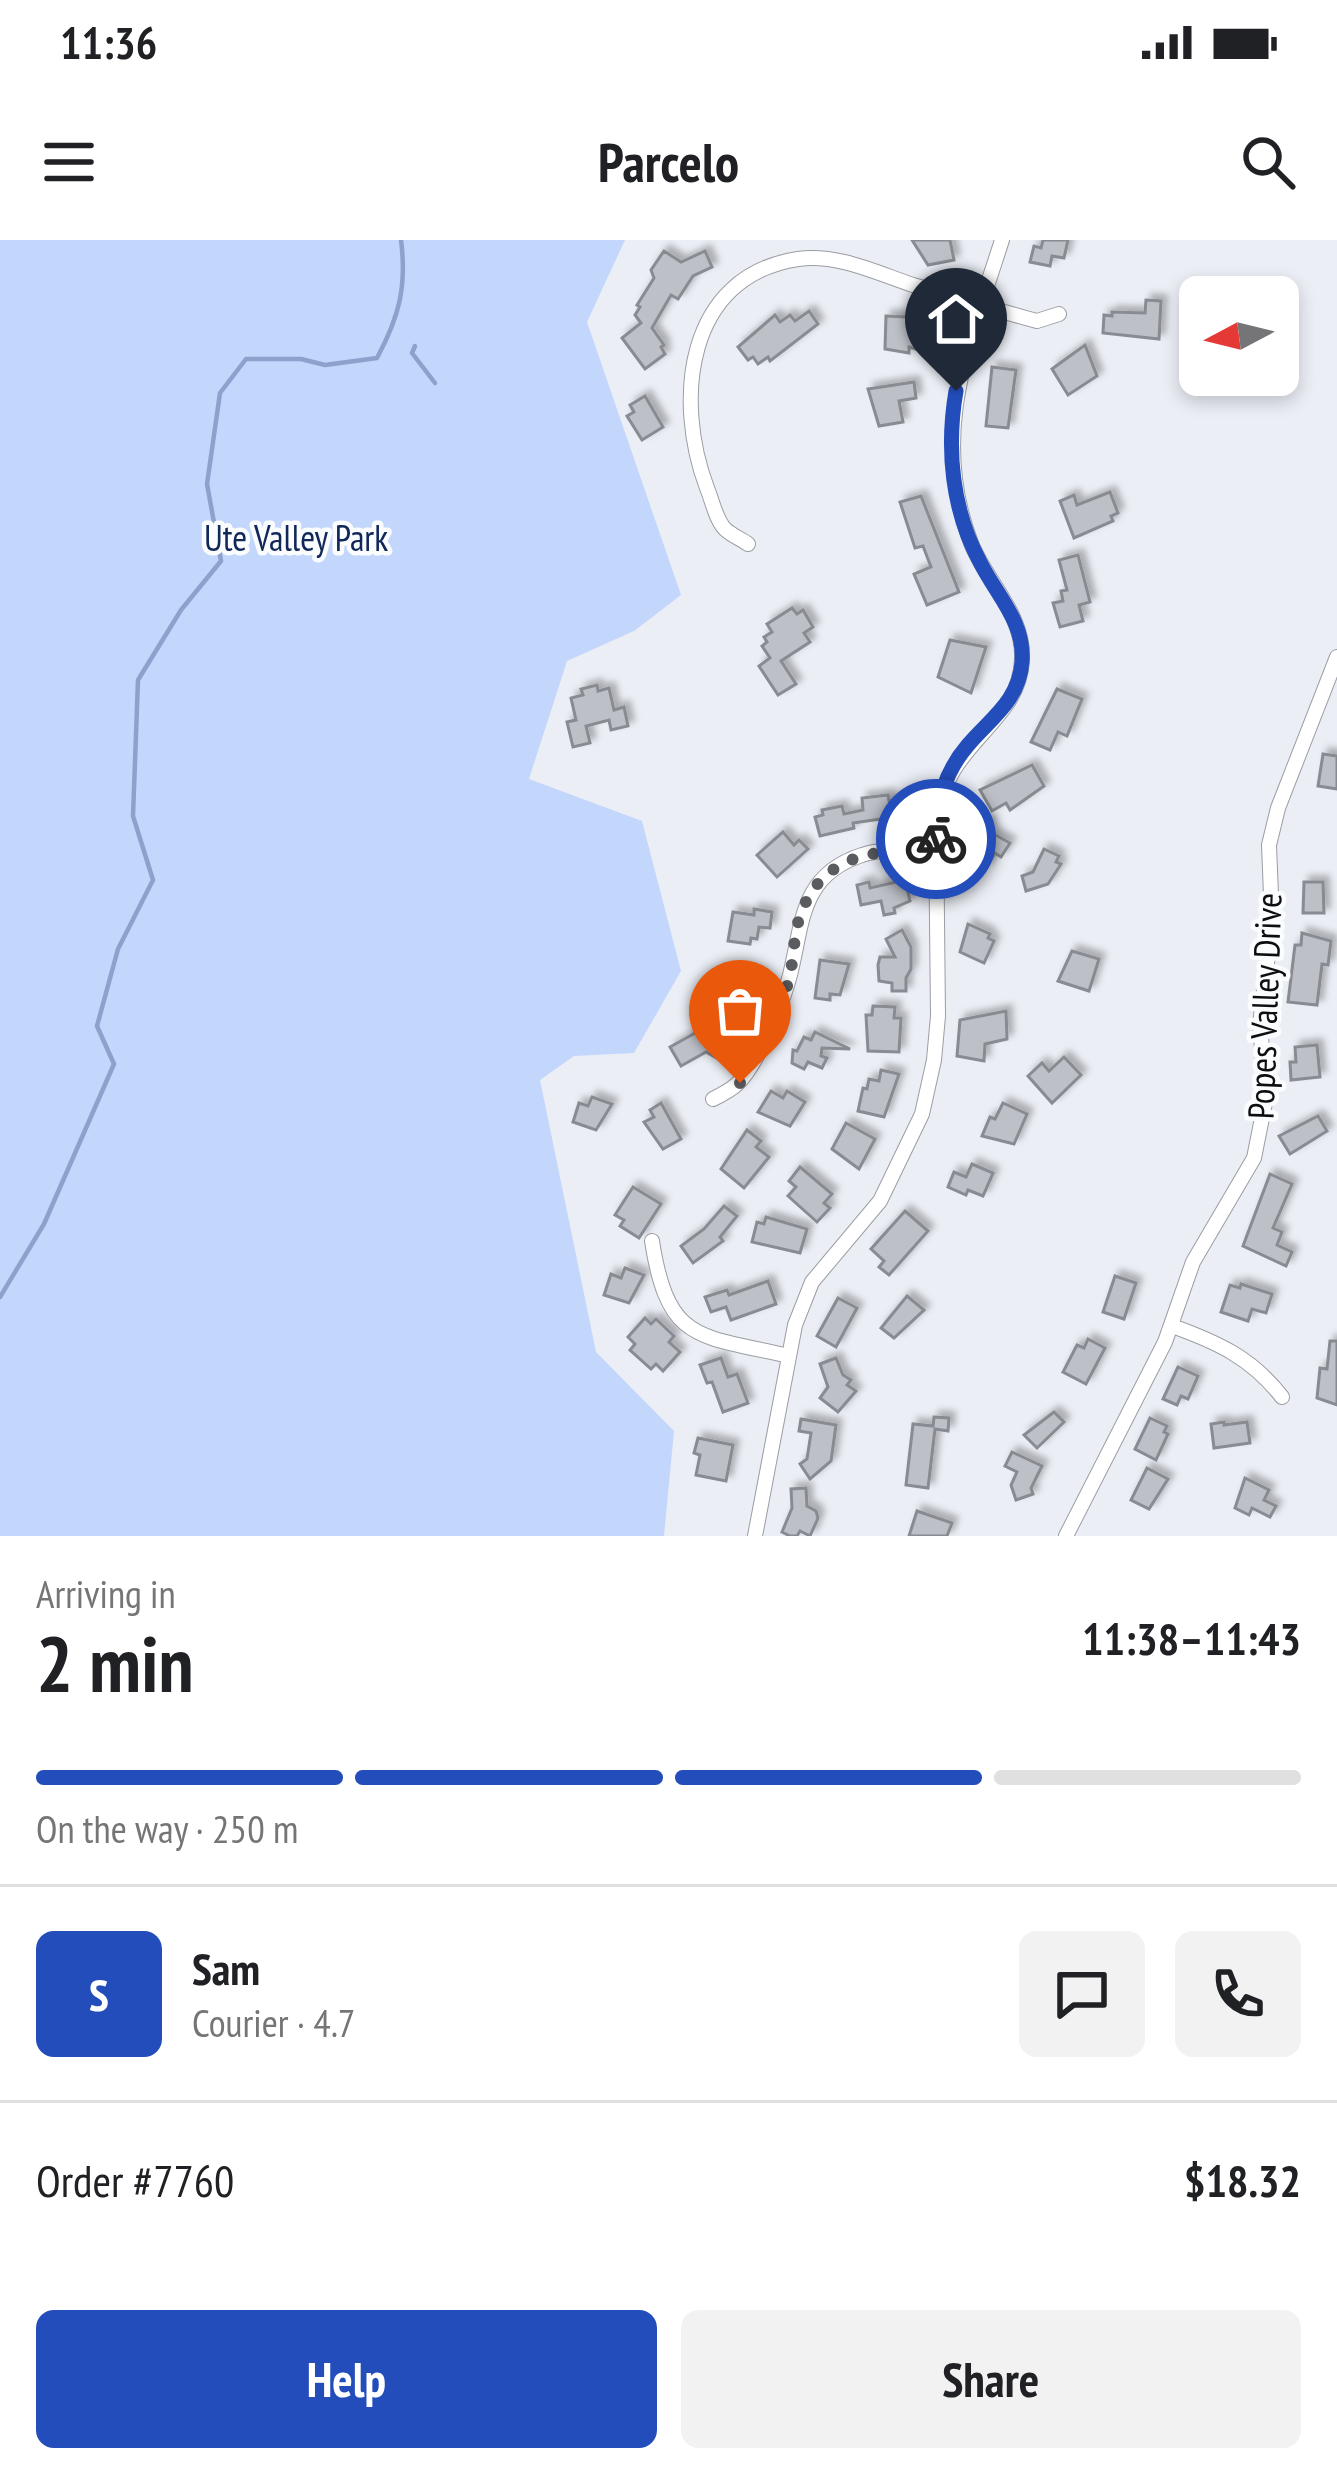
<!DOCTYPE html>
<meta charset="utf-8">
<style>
:root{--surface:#fff;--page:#f2f2f2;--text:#202124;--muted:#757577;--line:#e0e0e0;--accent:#234dbb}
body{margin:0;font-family:"PT Sans Narrow",sans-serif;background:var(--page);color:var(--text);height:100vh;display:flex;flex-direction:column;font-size:45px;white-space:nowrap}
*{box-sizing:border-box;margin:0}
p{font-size:39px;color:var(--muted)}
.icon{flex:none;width:66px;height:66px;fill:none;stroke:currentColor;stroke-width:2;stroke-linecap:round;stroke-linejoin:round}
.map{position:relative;height:1296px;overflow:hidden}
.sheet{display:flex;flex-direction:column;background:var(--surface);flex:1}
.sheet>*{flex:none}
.needle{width:78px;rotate:263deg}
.buttons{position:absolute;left:1179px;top:36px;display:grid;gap:24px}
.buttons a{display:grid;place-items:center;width:120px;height:120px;border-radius:18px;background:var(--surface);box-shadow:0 6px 18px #0003;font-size:60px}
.pin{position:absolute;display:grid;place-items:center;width:102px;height:102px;color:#fff;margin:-123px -51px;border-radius:50% 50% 50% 0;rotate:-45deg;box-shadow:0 0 12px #0007}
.pin .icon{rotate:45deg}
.courier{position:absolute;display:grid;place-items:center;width:120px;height:120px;margin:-60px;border:9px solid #234dbb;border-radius:50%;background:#fff;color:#222;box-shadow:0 3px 15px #0007}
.headline em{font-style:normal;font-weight:700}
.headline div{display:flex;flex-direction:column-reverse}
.headline{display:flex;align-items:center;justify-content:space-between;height:204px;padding:0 36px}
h1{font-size:78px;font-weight:700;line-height:90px}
.bar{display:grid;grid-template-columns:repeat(4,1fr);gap:18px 12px;align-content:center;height:144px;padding:0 36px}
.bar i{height:15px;border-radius:9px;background:var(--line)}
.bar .selected{background:var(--accent)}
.bar p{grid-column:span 4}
.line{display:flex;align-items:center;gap:30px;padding:0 36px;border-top:3px solid var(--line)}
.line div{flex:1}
.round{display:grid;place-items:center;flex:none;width:126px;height:126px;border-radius:18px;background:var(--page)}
.button{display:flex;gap:24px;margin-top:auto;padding:24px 36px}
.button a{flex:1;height:138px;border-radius:18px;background:var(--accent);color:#fff;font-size:48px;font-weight:700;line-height:138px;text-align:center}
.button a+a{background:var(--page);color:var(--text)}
.status{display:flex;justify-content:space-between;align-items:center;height:84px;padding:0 60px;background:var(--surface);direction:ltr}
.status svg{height:33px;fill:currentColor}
header{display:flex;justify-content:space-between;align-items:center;height:156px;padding:0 36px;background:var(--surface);font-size:54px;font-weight:700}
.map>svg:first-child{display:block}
.green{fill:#c3d6fc}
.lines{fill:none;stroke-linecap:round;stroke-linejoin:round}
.stream{stroke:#8ca1cc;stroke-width:4.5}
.building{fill:#bdc0c7;stroke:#888b91;stroke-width:3;filter:url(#shadow)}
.minor-casing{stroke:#9a9da3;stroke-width:16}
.minor{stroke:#fff;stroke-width:14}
.done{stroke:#5b5c60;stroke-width:12;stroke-dasharray:0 21.6}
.route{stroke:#234dbb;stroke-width:15}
.labels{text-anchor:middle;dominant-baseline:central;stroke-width:9;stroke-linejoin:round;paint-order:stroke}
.park-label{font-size:36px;fill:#112659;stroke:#fafcfe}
.street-label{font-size:36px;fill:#0d0e10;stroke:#fafcfe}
</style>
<div class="status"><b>11:36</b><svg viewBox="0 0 49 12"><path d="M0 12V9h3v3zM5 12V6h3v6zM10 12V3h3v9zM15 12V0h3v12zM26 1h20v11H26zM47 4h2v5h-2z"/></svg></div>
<header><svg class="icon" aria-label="menu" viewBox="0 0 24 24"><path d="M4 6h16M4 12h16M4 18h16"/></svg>Parcelo<svg class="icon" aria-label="search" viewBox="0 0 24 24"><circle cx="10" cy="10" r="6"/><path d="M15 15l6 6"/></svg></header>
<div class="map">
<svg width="1337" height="1296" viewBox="0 0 1337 1296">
<defs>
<filter id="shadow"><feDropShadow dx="5.5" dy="-5.5" stdDeviation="3" flood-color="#0004"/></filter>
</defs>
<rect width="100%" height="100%" fill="#ebeef5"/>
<!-- green -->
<polygon class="green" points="0,0 625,0 587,82 681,355 634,391 567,421 529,539 642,581 681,731 634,813 574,816 540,840 596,1112 674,1191 664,1296 0,1296"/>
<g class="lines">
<!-- stream -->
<g class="stream">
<polyline points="415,106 412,113 435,143"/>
<path d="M0,1057L44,984L114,824L97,786L118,709L153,640L133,576L138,440L181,370L221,321L207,244L220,153L246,119H301L325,125L377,118C399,77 407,47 401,0"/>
</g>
</g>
<!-- building -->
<g class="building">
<polygon points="912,0 950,0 954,20 928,25"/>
<polygon points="1043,0 1068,0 1064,18 1052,16 1050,26 1030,22 1034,6 1041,8"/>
<polygon points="664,11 681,22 705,11 712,27 693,36 678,59 671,55 652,88 664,105 661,107 665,114 645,129 622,98 641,83 635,75 640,67 637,65 654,38 651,30"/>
<polygon points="1146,60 1161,61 1159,99 1103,93 1104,75 1112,76 1112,72 1145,73"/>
<polygon points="809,71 818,84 770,121 768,117 758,124 753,117 748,120 738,107 775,75 780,82 790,75 795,81"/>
<polygon points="886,76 928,78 924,101 918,100 916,109 909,107 909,113 885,109"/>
<polygon points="1085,105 1097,136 1068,155 1052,129"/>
<polygon points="992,127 1016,130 1008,188 986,186"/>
<polygon points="914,142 916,158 899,161 903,182 879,186 868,149"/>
<polygon points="645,156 663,187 642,200 627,176 634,172 630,165"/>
<polygon points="1110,252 1118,273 1111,276 1113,281 1074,298 1060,261 1074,255 1077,265"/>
<polygon points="921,256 959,352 927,365 914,334 931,327 923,306 915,308 900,262"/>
<polygon points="1078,315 1090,362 1079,365 1083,381 1060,387 1053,363 1063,361 1061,351 1067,350 1059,320"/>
<polygon points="792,368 797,374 803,370 813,387 804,393 810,402 781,421 796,444 778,455 759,426 770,418 762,406 767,402 764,397 772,392 767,384"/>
<polygon points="950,400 986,407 971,453 938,437"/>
<polygon points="597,445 598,451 609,448 614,470 624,467 628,486 611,490 609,480 586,486 590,503 573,507 567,482 576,480 571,458 583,455 581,449"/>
<polygon points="1057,449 1082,459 1067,496 1058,492 1050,510 1031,502"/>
<polygon points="1323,514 1337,516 1337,549 1318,546"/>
<polygon points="1032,525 1044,546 1010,570 1006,563 992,571 980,550"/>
<polygon points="888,555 889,561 902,559 905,580 889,582 888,578 853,583 854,588 820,596 815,577 823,575 822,570 842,566 844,574 863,570 862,558"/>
<polygon points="989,580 992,593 1010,603 1001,617 995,613 986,628 973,621 971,625 961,620 976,599 972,584"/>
<polygon points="783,592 794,605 799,600 808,609 777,637 757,615"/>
<polygon points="1044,609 1059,616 1056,622 1061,624 1048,644 1026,651 1022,636 1033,632"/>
<polygon points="905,640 910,661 894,668 895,673 884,675 881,661 861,665 857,645 869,642 870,648"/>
<polygon points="1304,642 1323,642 1324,673 1303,673"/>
<polygon points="754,669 772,672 770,688 759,687 757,699 751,698 750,704 728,701 733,672 754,675"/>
<polygon points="968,684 990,694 988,698 994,701 984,723 960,712"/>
<polygon points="902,690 911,707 911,729 906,738 906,751 892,751 892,743 879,741 878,725 880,717 895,717 886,699"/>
<polygon points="1302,693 1331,701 1328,725 1322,724 1317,765 1288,762 1295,705 1301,705"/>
<polygon points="1072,711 1099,719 1089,751 1058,741"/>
<polygon points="820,720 849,724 840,755 830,754 830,760 815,758"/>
<polygon points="744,733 759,736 750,773 721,766 725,751 731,752 733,743 741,745"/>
<polygon points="873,766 895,767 894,778 901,778 899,812 868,811 866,775 872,775"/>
<polygon points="1006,771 1007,799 985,804 984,821 957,816 960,780"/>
<polygon points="706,787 730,799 720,820 706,812 681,826 670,807"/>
<polygon points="815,792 850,809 822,808 821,816 827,818 822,828 808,822 804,829 792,823 793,810 797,811 804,797 811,800"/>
<polygon points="1317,805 1320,837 1291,840 1290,822 1296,822 1295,807"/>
<polygon points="1064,817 1081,835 1052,863 1028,836 1042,823 1049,831"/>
<polygon points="881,830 899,834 884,877 858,871 863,848 867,849 869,839 879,841"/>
<polygon points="771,851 783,858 787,851 805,862 790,886 758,872"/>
<polygon points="592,857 612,864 596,890 573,882 579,863 588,866"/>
<polygon points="661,863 681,899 663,909 644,882 654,877 650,870"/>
<polygon points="1003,863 1027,874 1014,904 982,896 990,877 995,879"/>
<polygon points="1318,876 1327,891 1290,914 1279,896"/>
<polygon points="846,883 875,899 859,929 832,909"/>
<polygon points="747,890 761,901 756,907 769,917 744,948 721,929"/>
<polygon points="972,924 993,933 983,956 968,950 966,955 948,947 954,932 966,937"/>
<polygon points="800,927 832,954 824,963 830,968 817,982 788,956 796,947 789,941"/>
<polygon points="1270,934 1292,944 1273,988 1282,992 1277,1005 1292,1012 1286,1026 1243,1006"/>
<polygon points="633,947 661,964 639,998 620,986 624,980 615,975"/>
<polygon points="724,966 737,976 720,997 723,1001 693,1023 681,1006 704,989"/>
<polygon points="905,971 928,991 889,1035 879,1027 884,1021 871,1009"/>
<polygon points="766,977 807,989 800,1013 752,1002 757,982 764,984"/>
<polygon points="625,1028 644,1035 629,1063 604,1055 611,1034 621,1038"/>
<polygon points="1115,1036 1136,1043 1124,1079 1103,1072"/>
<polygon points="768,1041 776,1064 731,1080 726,1067 711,1072 705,1057 727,1050 729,1055"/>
<polygon points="1241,1044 1272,1054 1266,1073 1252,1069 1248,1081 1221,1072 1230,1045 1240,1048"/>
<polygon points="907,1056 924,1070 894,1098 881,1088"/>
<polygon points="838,1058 857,1068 836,1107 817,1096"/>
<polygon points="645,1078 651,1084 656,1079 674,1096 669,1102 680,1112 663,1131 656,1124 651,1129 630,1110 635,1104 628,1097"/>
<polygon points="1088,1099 1105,1108 1086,1144 1063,1132 1077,1105 1084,1108"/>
<polygon points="1330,1101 1337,1101 1337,1165 1317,1158 1320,1128 1327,1129"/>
<polygon points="721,1118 728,1137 737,1134 748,1163 723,1172 712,1142 707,1143 700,1125"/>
<polygon points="836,1118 843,1135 851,1140 847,1145 856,1151 838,1172 820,1158 828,1147 820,1124"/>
<polygon points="1178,1127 1198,1136 1188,1159 1181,1156 1177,1165 1163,1159"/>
<polygon points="1054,1172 1064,1182 1037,1208 1024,1195"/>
<polygon points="934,1177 949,1178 948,1191 935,1189 928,1248 906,1245 913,1184 933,1186"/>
<polygon points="1150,1178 1167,1186 1164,1192 1168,1194 1156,1220 1135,1209"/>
<polygon points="801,1179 836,1185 831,1221 810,1239 800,1224 807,1219 811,1193 799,1191"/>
<polygon points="1224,1182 1224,1185 1247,1182 1250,1203 1214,1208 1211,1184"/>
<polygon points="698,1198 733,1205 726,1241 696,1235 700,1215 694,1213"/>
<polygon points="1012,1212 1042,1226 1031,1248 1033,1254 1016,1260 1011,1245 1017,1232 1005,1226"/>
<polygon points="1147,1228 1168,1239 1149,1269 1131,1260"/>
<polygon points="1245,1238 1269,1250 1264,1260 1276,1266 1270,1277 1252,1268 1249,1275 1235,1268"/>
<polygon points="806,1248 807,1266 816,1271 818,1278 810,1296 800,1291 797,1296 790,1296 782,1292 792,1268 791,1249"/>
<polygon points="917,1271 952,1283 947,1296 909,1296"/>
</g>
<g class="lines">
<!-- minor casing -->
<g class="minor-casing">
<g id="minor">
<path d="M748,304C741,299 731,295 725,289C716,280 712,260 707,248C674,161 685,36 798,19C836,13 877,33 913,45C954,57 995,70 1037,81L1059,74"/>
<path d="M713,859C721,855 731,850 737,844C757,826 783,762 790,735C803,683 800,635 862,615C885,607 912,611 937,611"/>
<path d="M652,1001C668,1104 699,1095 789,1116"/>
<path d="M1172,1086C1217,1102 1252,1118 1282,1157"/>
<path d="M755,1296L795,1085L812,1042L880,961L922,874L934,820L938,776L936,586C942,501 1020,486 1022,419C1024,374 987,343 971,303C929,194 969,104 1002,0"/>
<polyline points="1066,1296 1165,1102 1193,1022 1254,918 1266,858 1260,785 1272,680 1269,605 1278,568 1337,417"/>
</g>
</g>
<!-- minor -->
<use href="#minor" class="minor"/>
</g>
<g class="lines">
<!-- done -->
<path class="done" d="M740,843C758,810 778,779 788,743C794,722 793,699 799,679C821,611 878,610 937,610L936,599"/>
<!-- route -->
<path class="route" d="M936,599C936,564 944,533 968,505C991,478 1019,461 1022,422C1025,382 997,356 980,322C952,270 946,209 956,151"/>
</g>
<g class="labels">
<!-- park labels -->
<g class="park-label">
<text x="296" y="297">Ute Valley Park</text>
</g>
<!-- street labels -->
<g class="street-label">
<text transform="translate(1264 766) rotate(-88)">Popes Valley Drive</text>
</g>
</g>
</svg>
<div class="buttons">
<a><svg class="needle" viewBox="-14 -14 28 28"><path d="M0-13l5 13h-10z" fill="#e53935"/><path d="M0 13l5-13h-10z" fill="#757577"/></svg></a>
</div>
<div class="pin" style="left:740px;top:843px;background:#ea580c"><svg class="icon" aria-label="bag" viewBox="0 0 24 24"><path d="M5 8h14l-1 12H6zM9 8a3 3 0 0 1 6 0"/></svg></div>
<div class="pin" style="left:956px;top:151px;background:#1f2937"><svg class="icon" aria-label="home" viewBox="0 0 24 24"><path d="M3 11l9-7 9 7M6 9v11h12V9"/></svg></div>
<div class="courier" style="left:936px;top:599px"><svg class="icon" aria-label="bike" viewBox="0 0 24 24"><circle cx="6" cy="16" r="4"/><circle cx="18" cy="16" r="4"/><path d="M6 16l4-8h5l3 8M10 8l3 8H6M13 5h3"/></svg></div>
</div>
<section class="sheet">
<div class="headline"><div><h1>2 min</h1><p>Arriving in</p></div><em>11:38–11:43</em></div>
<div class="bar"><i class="selected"></i><i class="selected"></i><i class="selected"></i><i></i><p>On the way · 250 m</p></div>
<div class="line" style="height:216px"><b class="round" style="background:var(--accent);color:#fff">S</b><div><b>Sam</b><p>Courier · 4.7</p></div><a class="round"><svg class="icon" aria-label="chat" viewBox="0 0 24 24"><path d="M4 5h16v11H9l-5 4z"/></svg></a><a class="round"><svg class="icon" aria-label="phone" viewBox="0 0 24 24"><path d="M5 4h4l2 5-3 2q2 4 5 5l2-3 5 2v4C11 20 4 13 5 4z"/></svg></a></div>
<div class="line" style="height:156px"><div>Order #7760</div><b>$18.32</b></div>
<div class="button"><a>Help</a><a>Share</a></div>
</section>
